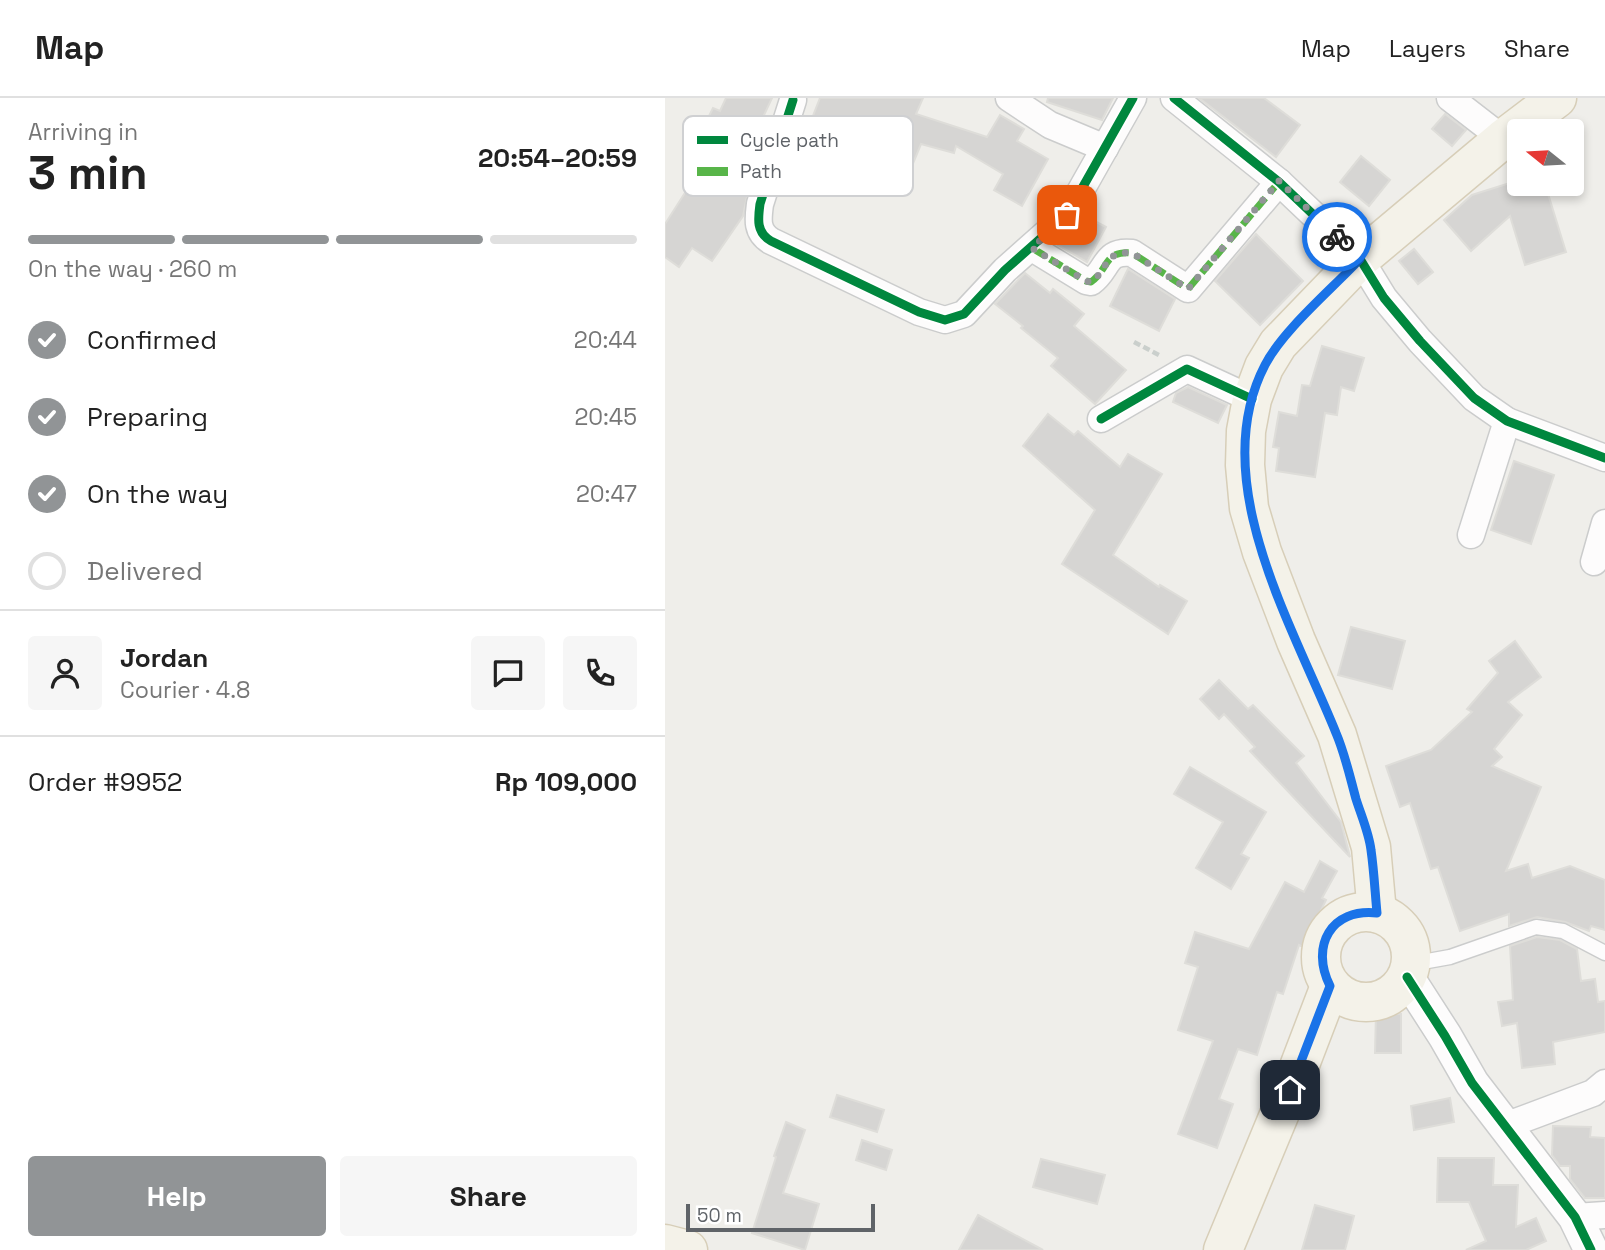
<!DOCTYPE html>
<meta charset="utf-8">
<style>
:root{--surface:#fff;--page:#f6f6f6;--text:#222;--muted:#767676;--line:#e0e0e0;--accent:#919496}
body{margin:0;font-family:"Space Grotesk",sans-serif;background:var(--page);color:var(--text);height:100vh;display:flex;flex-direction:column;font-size:26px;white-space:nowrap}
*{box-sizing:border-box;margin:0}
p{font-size:23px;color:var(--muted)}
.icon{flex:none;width:38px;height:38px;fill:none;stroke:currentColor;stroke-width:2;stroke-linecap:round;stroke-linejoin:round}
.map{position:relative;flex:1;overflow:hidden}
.details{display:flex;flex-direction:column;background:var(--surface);width:665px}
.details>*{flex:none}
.needle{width:46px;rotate:288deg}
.controls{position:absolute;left:842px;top:21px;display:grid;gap:14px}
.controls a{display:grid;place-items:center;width:77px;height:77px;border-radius:7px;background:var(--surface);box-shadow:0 4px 10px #0003;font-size:35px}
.scale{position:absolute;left:21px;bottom:18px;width:189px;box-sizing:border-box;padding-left:7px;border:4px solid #5f6368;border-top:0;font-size:19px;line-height:24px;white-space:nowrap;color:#5f6368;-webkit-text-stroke:5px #fff;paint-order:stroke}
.pin{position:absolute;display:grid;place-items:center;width:60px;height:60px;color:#fff;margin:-30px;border-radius:14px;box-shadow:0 4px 10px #0006}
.courier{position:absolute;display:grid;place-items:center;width:70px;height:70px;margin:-35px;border:5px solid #1a73e8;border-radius:50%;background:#fff;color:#222;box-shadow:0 2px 9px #0007}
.overview em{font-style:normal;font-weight:600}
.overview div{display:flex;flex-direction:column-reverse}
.overview{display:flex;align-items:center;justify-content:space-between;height:119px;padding:0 28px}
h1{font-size:46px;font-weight:600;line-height:52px}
.bar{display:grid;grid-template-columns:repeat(4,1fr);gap:10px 7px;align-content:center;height:84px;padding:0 28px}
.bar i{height:9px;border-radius:5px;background:var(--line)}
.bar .selected{background:var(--accent)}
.bar p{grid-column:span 4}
.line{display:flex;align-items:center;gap:18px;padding:0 28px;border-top:2px solid var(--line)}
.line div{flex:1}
.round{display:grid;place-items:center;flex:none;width:74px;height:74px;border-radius:7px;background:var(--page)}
ol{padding:0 28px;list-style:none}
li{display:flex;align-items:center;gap:21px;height:77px}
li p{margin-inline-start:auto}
li .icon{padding:7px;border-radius:50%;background:var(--accent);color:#fff;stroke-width:4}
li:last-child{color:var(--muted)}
li i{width:38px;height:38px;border:4px solid var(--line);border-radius:50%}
.cta{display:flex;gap:14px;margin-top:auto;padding:14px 28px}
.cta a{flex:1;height:80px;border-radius:7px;background:var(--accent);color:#fff;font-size:28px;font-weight:600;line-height:80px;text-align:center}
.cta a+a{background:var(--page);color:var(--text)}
header{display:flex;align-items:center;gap:42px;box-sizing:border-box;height:98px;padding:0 35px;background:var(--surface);border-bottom:2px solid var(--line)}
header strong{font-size:33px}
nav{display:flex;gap:38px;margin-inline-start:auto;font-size:24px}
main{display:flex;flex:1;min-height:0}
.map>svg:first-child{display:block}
.building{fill:#d6d5d3;stroke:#deddd9;stroke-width:2}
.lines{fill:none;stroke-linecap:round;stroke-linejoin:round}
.service-casing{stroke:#cbcccc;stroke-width:17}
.minor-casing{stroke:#cbcccc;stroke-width:29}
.tertiary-casing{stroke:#cbcccc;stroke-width:36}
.primary-casing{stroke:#d7ceb8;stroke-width:41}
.path{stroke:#cacfcc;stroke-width:4.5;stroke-dasharray:7 3.5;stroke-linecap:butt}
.service{stroke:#fdfcfc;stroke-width:14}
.minor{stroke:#fdfcfc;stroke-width:26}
.tertiary{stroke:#fdfcfc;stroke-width:33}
.primary{stroke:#f4f2e9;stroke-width:38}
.quiet{stroke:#58b549;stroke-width:7;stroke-dasharray:14 7;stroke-linecap:butt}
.cycleway-casing{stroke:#fff;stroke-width:13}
.cycleway{stroke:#00873e;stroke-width:9}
.done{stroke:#919496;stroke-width:7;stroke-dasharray:0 12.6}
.route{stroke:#1a73e8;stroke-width:9}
.key{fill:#fff;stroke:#cfd0d2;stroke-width:2}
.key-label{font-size:19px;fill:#5f6368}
</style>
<header>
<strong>Map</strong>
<nav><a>Map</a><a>Layers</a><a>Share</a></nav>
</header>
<main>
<section class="details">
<div class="overview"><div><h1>3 min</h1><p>Arriving in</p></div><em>20:54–20:59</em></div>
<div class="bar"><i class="selected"></i><i class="selected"></i><i class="selected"></i><i></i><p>On the way · 260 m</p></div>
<ol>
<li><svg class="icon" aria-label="check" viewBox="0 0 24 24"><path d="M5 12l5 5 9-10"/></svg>Confirmed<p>20:44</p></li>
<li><svg class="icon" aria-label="check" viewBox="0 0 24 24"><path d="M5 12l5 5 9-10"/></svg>Preparing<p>20:45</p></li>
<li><svg class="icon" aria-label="check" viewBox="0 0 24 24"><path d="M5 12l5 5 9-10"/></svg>On the way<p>20:47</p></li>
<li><i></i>Delivered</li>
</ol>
<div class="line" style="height:126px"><a class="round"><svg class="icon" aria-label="person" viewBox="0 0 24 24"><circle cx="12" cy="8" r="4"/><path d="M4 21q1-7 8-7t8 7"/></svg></a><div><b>Jordan</b><p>Courier · 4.8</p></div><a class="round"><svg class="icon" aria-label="chat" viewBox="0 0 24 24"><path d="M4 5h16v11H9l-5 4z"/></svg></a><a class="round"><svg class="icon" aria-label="phone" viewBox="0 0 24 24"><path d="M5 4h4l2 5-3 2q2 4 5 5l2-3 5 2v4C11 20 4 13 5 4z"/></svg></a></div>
<div class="line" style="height:91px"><div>Order #9952</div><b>Rp 109,000</b></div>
<div class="cta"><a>Help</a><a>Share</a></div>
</section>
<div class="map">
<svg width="940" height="1152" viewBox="0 0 940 1152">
<rect width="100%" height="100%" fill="#efeeea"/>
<!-- building -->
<g class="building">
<polygon points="61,0 107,0 92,32 96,33 72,82 84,89 78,118 47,163 27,150 14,169 0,159 0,126 46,54 30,46 48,10 55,13"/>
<polygon points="155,0 258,0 251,16 322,39 335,17 359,31 352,43 383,61 357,108 329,92 338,76 291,48 289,55 256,46 247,68 174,39 165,63 135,51"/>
<polygon points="383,0 448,0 437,22 382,4"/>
<polygon points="534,0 599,0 635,27 611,59"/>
<polygon points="780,16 801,32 787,48 767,31"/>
<polygon points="696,58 725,82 704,108 675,84"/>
<polygon points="854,82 854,86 880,86 901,154 860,167 845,118 806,153 779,122 807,97"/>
<polygon points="420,118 441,129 422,164 393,147 413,128"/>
<polygon points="591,136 638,183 595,227 550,183"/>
<polygon points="749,151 768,174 753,186 734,163"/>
<polygon points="463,171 510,201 494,233 445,208"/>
<polygon points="360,175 385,195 388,191 419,216 409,228 461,272 430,306 386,268 393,260 356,230 358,228 330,206"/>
<polygon points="657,248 699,260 689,293 676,289 672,317 660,315 650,379 611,373 614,350 608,349 614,314 632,318 637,287 645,288"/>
<polygon points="523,289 562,307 553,325 508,304 511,295"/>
<polygon points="383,316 409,337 413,333 455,369 463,356 497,376 448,457 494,489 495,487 522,503 503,536 397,466 430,412 358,348"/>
<polygon points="849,363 889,377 866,446 826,432"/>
<polygon points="686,529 740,543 727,591 673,577"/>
<polygon points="850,543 876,579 843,604 857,617 829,651 837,659 827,668 876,689 841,773 863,766 867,780 905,768 940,782 940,832 926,828 924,833 900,824 872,819 844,828 844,816 795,833 773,769 766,771 745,705 735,709 721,668 766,652 807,614 802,611 833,575 824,563"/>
<polygon points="554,582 583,611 588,607 639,658 631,665 676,724 685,759 585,653 590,649 559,616 554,621 535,601"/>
<polygon points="525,669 601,714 576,756 584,760 566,791 531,770 558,724 509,696"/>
<polygon points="655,763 672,773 657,800 661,802 638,849 634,847 618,896 612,894 592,957 573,951 554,1001 568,1006 552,1050 513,1036 548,943 513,932 533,869 520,865 530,834 584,851 620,784 639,794"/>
<polygon points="872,839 895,842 912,851 916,883 930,881 933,904 940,903 940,934 888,944 890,966 857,970 852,925 837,928 833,904 848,902 845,848"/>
<polygon points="711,915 736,916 736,955 710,955"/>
<polygon points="172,997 219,1012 212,1034 165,1019"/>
<polygon points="785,1000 789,1024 749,1032 746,1008"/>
<polygon points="121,1024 140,1032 118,1095 154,1106 140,1152 87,1135 111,1059 109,1058"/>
<polygon points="888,1028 926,1029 925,1039 940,1040 940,1100 920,1100 905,1081 905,1068 895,1068 887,1057"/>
<polygon points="197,1042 227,1052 221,1072 191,1062"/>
<polygon points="773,1060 829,1060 828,1087 853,1087 851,1129 871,1120 881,1143 861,1152 801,1152 821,1143 804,1104 772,1104"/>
<polygon points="376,1061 440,1077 432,1106 368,1089"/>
<polygon points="650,1107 689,1118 680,1152 637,1152"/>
<polygon points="313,1117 378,1152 294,1152"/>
</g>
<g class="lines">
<!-- service casing -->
<g class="service-casing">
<polyline id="service" points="746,866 785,859 871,829 898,833 940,855"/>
</g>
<!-- minor casing -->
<g class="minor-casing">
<g id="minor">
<polyline points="344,0 385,27 440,50"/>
<polyline points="509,0 614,84 695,161 719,200 755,243 809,300 842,323 940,360"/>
<polyline points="785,0 838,41"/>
<path d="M128,2L95,106C93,121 91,134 106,143L254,214L280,222L299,216L340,172L402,117L468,0"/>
<path d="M367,150L421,183L426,184C444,171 439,152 467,155L523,191L614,84"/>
<polyline points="436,321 522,271 587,301"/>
<polyline points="806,437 842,323"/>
<polyline points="929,464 940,425"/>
<polyline points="840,1028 928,995 940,985"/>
<polyline points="910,1119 940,1117"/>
</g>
</g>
<!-- tertiary casing -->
<g class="tertiary-casing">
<polyline id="tertiary" points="742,879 780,938 807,985 910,1119 926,1152"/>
</g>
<!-- primary casing -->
<g class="primary-casing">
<g id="primary">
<circle cx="701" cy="859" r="45"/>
<polyline points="712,815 706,749 672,637 631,543 597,454 584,410 580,367 581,333 587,301 599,269 613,246 695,161 838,41 892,0"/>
<polyline points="0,1146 23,1152"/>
<polyline points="558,1152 634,969 665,888"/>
</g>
</g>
<!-- path -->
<polyline class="path" points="469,244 496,258"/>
<!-- service -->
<use href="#service" class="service"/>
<!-- minor -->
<use href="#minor" class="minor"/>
<!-- tertiary -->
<use href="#tertiary" class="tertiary"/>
<!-- primary -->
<use href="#primary" class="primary"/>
<!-- quiet -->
<path class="quiet" d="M367,150L421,183L426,184C444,171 439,152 467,155L523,191L614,84"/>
<!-- cycleway casing -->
<g class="cycleway-casing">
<g id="cycleway">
<polyline points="509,0 614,84 695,161 719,200 755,243 809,300 842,323 940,360"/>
<path d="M128,2L95,106C93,121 91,134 106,143L254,214L280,222L299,216L340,172L402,117L468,0"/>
<polyline points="436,321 522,271 587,301"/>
<polyline points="742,879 780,938 807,985 910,1119 926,1152"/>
</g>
</g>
<!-- cycleway -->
<use href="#cycleway" class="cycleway"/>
</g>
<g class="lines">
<!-- done -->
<path class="done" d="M402,117L367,150L421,183L426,184C444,171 439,152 467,155L523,191L614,83L672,139"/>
<!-- route -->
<path class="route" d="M625,992L665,888C645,848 666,810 712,815C710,794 709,773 706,752C704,735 696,717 691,701C685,679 680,656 671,635C628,528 540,382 600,267C618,232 667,191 695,161L672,139"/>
</g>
<!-- legend -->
<rect x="18" y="18" width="230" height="80" rx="10" class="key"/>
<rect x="32" y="38" width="31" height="8" fill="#00873e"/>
<rect x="32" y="69" width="31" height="9" fill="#58b549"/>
<g class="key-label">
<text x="75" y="49">Cycle path</text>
<text x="75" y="80">Path</text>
</g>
</svg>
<div class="controls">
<a><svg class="needle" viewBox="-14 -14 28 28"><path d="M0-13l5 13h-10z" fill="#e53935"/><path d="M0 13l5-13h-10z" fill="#767676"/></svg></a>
</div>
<div class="scale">50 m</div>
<div class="pin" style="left:402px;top:117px;background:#ea580c"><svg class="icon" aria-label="bag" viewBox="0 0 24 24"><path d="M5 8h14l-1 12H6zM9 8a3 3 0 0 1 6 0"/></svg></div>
<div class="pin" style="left:625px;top:992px;background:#1f2937"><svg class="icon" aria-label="home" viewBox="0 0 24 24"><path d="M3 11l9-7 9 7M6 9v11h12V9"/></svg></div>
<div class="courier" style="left:672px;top:139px"><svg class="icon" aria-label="bike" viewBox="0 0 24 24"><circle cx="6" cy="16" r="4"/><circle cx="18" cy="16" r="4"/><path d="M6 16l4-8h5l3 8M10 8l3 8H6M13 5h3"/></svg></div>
</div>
</main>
